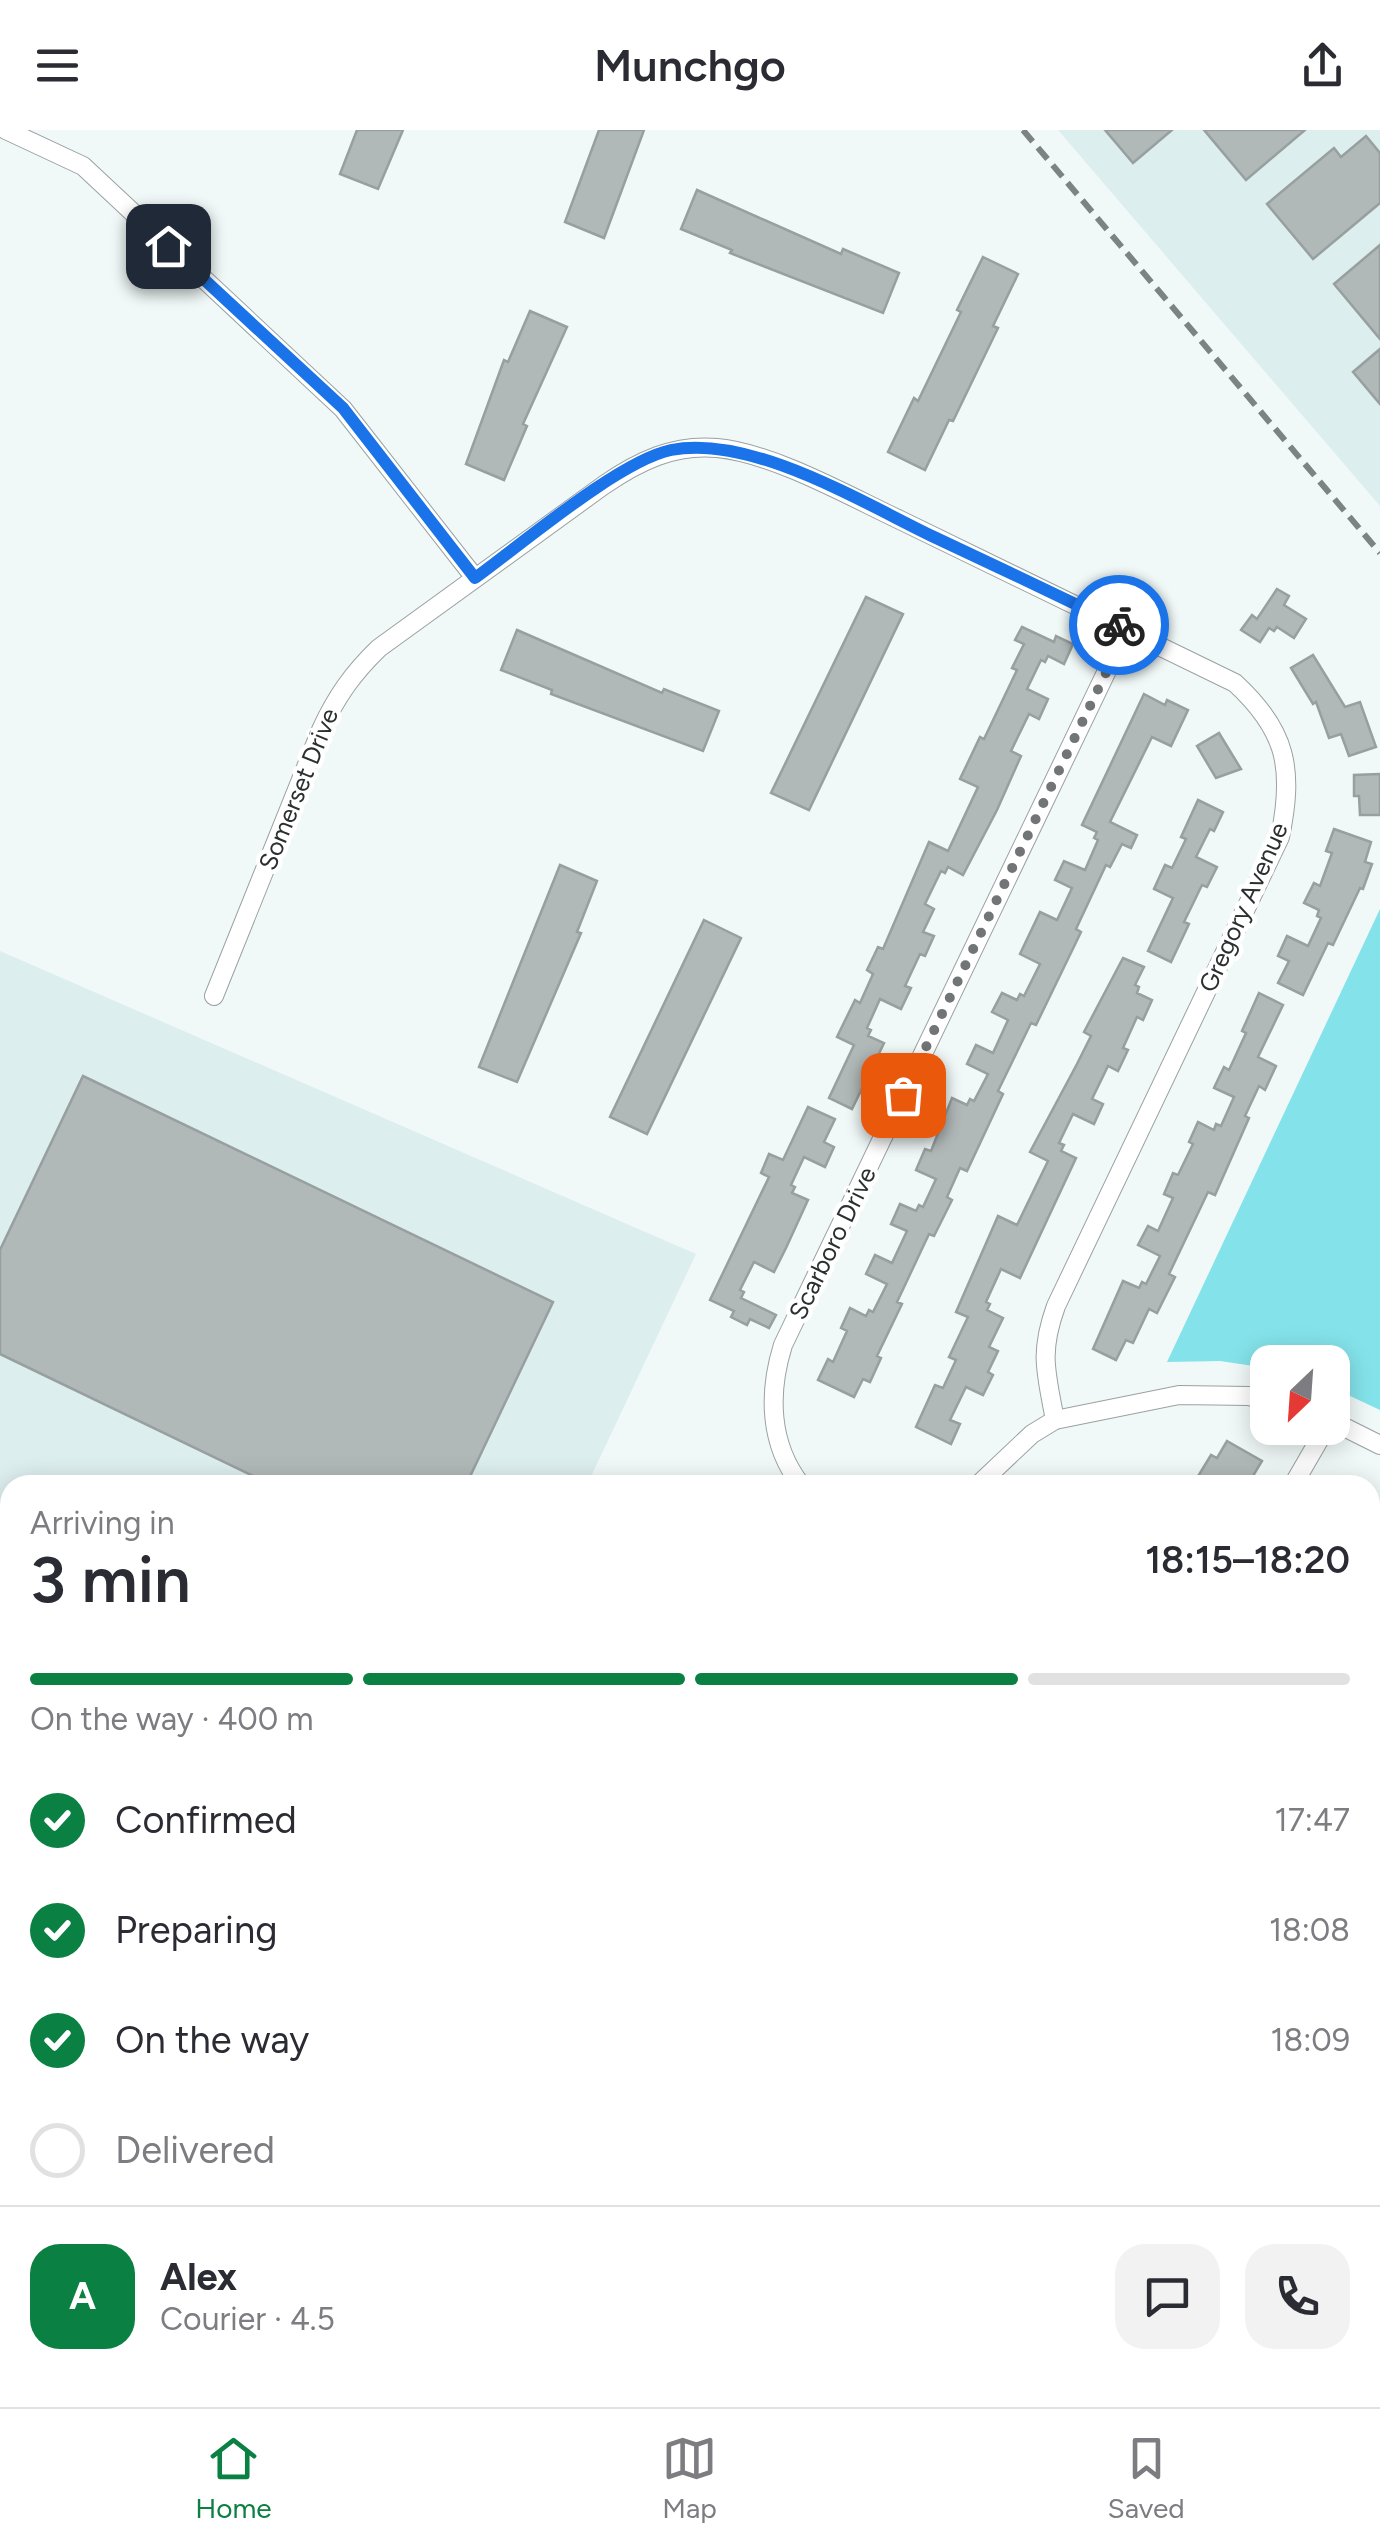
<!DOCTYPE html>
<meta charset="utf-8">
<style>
:root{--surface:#fff;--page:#f2f2f3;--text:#2b2b33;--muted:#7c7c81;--line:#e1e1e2;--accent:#0b8043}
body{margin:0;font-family:Figtree,sans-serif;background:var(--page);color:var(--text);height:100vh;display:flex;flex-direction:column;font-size:38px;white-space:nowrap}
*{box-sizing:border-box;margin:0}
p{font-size:32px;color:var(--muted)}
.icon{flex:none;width:55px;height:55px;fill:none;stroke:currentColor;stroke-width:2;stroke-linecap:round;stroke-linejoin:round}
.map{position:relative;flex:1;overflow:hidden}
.sheet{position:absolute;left:0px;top:1345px;width:1380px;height:932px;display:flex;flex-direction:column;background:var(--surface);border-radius:30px 30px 0 0;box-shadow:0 5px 25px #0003}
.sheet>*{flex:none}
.needle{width:65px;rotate:205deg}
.fabs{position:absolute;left:1250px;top:1215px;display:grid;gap:20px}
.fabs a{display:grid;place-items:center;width:100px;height:100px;border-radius:20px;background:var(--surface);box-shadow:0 5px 25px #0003;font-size:50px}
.pin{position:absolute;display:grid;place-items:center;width:85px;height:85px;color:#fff;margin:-42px;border-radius:20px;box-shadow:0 5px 15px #0006}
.courier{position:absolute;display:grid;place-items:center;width:100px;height:100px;margin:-50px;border:8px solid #1a73e8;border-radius:50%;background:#fff;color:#222;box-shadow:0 2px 12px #0007}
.headline em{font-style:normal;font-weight:600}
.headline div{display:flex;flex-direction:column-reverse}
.headline{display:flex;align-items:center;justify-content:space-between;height:170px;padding:0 30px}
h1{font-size:65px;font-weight:600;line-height:75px}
.bar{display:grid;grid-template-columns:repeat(4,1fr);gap:15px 10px;align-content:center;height:120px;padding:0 30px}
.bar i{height:12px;border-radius:8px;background:var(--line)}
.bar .active{background:var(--accent)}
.bar p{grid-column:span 4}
.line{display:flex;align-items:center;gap:25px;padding:0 30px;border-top:2px solid var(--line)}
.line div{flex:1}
.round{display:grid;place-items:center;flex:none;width:105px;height:105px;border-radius:30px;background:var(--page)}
ol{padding:0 30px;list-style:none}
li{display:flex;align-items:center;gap:30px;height:110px}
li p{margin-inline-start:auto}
li .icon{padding:10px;border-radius:50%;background:var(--accent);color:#fff;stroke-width:4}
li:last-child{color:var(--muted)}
li i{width:55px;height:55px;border:5px solid var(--line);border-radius:50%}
header{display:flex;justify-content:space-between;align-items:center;height:130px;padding:0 30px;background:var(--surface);font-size:45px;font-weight:600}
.menu{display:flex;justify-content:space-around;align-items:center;height:140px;border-top:2px solid var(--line);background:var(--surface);font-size:28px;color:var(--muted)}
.menu a{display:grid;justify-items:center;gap:5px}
.menu .active{color:var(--accent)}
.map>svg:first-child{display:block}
.built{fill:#ddeeef}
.green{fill:#84e3ea}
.building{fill:#b1b8b8;stroke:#989f9f;stroke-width:2.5}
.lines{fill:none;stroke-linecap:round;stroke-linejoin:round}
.minor-casing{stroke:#9ba1a2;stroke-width:20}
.minor{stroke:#fff;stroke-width:18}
.rail{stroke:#7d8282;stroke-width:6;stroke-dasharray:15 8;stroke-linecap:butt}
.done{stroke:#717575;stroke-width:10;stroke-dasharray:0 18}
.route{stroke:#1a73e8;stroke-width:12}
.labels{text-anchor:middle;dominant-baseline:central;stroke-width:9;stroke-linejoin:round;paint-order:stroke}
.street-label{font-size:25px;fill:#2c2f2f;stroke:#fff}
</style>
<header><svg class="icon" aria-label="menu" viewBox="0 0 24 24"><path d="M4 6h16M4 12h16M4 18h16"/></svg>Munchgo<svg class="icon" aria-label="share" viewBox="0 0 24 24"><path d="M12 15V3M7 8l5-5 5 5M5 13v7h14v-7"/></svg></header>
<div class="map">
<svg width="1380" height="2277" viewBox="0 0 1380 2277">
<rect width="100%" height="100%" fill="#f0f8f8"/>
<!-- built -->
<g class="built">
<polygon points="1058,0 1380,0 1380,376 1356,348"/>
<polygon points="0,821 696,1124 587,1355 10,1355 10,2268 155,2268 151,2277 0,2277"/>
</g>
<!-- green -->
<g class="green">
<polygon points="1380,779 1380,1280 1333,1258 1332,1232 1268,1232 1267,1238 1220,1231 1167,1232"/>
<polygon points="155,2268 421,2268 443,2277 151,2277"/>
</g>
<!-- building -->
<g class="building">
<polygon points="357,0 403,0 378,59 340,44"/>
<polygon points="599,0 644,0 604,108 565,92"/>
<polygon points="1105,0 1172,0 1133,33"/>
<polygon points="1204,0 1305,0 1246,50"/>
<polygon points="1366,6 1380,23 1380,73 1313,129 1267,74 1334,18 1341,27"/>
<polygon points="697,60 841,124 843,119 899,143 883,183 730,123 732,120 681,99"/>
<polygon points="1380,115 1380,209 1334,154"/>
<polygon points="983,127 1018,144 993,196 998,198 953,291 949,290 925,340 888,322 914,268 918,271 961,182 957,180"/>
<polygon points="530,181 567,197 523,294 527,296 504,350 466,334 504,230 508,232"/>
<polygon points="1380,219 1380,274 1353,242"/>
<polygon points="1277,459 1289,466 1284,475 1306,489 1294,508 1277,497 1274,501 1269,498 1260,512 1241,500 1252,485 1257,489"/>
<polygon points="866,467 903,484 809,680 771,663"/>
<polygon points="1022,497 1054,512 1056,506 1073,514 1064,534 1048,526 1045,532 1041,530 1027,559 1048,569 1039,589 1029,584 1011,621 1021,626 997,680 963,745 948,737 945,743 941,741 925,774 934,779 923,802 934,806 925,826 920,824 905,856 911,858 901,879 880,869 867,898 871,900 868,906 884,913 852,979 829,968 854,915 837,907 855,870 860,873 873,844 867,840 878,817 883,819 929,712 948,721 978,657 960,649 980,607 984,609 1017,540 1012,538 1024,514 1015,510"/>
<polygon points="517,500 662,563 664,559 719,581 703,621 551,564 552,560 501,540"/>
<polygon points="1313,525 1345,577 1360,572 1376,617 1349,626 1341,604 1329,608 1316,572 1313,574 1291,538"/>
<polygon points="1144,564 1165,575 1167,570 1188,580 1171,616 1152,607 1110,692 1137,705 1131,718 1122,714 1110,737 1106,735 1076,799 1081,802 1036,895 1031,893 998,961 1003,964 967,1041 960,1038 947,1067 952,1070 934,1106 929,1104 897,1172 902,1174 877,1226 881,1228 870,1252 863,1249 854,1267 818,1250 828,1229 833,1232 847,1201 841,1198 850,1178 866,1186 869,1180 873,1182 887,1154 866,1144 875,1125 892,1133 907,1101 891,1094 900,1074 916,1081 919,1075 923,1077 936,1049 916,1040 925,1019 931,1021 952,968 967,975 970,969 974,971 988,944 967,934 976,915 993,923 1008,890 992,882 1002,863 1017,870 1020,864 1024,866 1040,834 1020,824 1040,782 1057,790 1072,758 1055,750 1064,731 1085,740 1098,710 1094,708 1097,702 1082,695"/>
<polygon points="1219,603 1241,639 1216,648 1197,616"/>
<polygon points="1380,644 1380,685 1360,685 1359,666 1354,666 1354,645"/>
<polygon points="1198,670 1223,682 1214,701 1210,699 1196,727 1217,737 1207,757 1202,755 1184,792 1189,794 1171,832 1148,821 1173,768 1154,759 1165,735 1172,738 1186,709 1181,707"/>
<polygon points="1334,699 1371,712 1365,732 1372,734 1363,759 1360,758 1333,815 1328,813 1303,865 1278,853 1289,831 1278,826 1287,806 1308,816 1321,788 1317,786 1319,780 1304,773 1314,753 1320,756 1332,723 1326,721"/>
<polygon points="560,735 597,751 577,802 581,803 517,952 479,937"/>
<polygon points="704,790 741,808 647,1004 610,987"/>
<polygon points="1123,828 1144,837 1135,855 1139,857 1137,863 1152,870 1143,890 1137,887 1123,918 1128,920 1118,941 1108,936 1092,969 1103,974 1094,994 1073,984 1059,1013 1064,1015 1061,1021 1076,1028 1020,1148 1001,1139 986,1172 990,1174 987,1180 1003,1188 989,1217 998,1221 988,1242 993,1245 983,1265 966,1257 950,1290 960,1294 951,1314 916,1297 935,1255 943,1258 956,1230 949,1227 968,1187 956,1182 998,1086 1017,1095 1048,1031 1030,1022 1077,934 1091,906 1084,902"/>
<polygon points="1259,863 1283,875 1258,927 1276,936 1265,960 1259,956 1245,986 1249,988 1215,1065 1208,1062 1169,1144 1175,1147 1157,1183 1149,1179 1133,1213 1126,1210 1116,1230 1093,1219 1123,1151 1139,1158 1142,1152 1146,1154 1160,1126 1138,1115 1148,1096 1158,1101 1173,1068 1164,1064 1173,1043 1178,1045 1193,1014 1189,1012 1198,992 1214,1000 1216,994 1221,996 1234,967 1214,958 1224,937 1229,940 1246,903 1242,901"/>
<polygon points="83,946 553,1172 466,1355 272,1355 0,1224 0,1120"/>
<polygon points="808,977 835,989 824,1012 834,1017 825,1037 804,1027 791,1055 795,1057 792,1063 808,1070 786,1118 774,1142 754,1132 740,1160 744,1162 741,1168 776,1185 769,1198 750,1189 747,1195 731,1187 734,1181 710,1170 769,1047 761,1043 769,1024 783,1030"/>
<polygon points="1227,1311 1262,1331 1250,1351 1246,1348 1242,1355 1210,1355 1197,1348 1211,1325 1217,1328"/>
</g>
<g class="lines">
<!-- minor casing -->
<g class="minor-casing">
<g id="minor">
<polyline points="6,0 83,36 343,279 475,448"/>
<path d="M214,866L321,600C336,567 353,543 379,518L604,355C639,331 674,314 717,318C773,323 849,366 900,390C1012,444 1124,498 1235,553C1287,601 1294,639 1280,707L1056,1176C1039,1223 1046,1242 1055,1290"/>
<polyline points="1332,1291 1380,1315"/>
<path d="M801,1355C769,1314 768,1263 783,1215L1127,499"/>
<polyline points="978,1355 1032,1304 1055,1290 1179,1265 1249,1266 1268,1271"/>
<polyline points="1293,1355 1326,1298"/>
<polyline points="0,1624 6,1685 0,1739"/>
<polyline points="1370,1690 1380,1673"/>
<polyline points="1370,2098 1380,2084"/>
<polyline points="741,2268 764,2277"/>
<polyline points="1279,2277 1284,2268"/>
</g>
</g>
<!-- minor -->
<use href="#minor" class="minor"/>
<!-- rail -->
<polyline class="rail" points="1023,0 1380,423"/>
</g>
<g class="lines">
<!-- done -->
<polyline class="done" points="903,965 1127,499 1119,495"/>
<!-- route -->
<path class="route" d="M168,116L343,278L475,448C522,414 619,331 671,320C751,304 863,373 934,407C996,436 1057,465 1119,495"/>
</g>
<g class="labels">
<!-- street labels -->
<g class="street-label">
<text transform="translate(298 659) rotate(-68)">Somerset Drive</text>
<text transform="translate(1243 777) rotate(-66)">Gregory Avenue</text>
<text transform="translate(832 1113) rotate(-64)">Scarboro Drive</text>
</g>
</g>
</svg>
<div class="fabs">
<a><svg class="needle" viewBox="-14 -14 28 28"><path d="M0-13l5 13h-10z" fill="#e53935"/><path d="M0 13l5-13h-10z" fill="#7c7c81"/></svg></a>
</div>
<div class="pin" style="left:903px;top:965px;background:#ea580c"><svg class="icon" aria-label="bag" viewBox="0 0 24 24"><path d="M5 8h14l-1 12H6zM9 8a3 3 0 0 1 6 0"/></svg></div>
<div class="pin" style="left:168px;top:116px;background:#1f2937"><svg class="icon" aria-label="home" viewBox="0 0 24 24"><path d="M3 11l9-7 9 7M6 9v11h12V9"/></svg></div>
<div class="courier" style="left:1119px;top:495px"><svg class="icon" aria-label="bike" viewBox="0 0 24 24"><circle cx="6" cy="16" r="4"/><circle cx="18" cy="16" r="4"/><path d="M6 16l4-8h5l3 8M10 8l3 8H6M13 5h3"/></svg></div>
<section class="sheet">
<div class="headline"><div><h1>3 min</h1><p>Arriving in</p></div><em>18:15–18:20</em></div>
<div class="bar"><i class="active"></i><i class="active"></i><i class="active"></i><i></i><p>On the way · 400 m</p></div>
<ol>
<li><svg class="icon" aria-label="check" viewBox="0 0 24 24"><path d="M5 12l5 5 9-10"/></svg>Confirmed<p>17:47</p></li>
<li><svg class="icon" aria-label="check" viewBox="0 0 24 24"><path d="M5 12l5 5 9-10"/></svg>Preparing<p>18:08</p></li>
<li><svg class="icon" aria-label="check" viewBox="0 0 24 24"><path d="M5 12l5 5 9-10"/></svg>On the way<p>18:09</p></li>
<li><i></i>Delivered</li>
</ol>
<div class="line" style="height:180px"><b class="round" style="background:var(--accent);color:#fff">A</b><div><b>Alex</b><p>Courier · 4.5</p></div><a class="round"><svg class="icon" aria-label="chat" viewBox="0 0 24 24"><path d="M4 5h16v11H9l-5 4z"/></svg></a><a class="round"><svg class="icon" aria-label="phone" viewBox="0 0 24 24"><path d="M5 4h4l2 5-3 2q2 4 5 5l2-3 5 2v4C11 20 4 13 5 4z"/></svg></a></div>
</section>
</div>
<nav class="menu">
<a class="active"><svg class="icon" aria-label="home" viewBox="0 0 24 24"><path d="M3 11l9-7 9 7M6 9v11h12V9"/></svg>Home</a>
<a><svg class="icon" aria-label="map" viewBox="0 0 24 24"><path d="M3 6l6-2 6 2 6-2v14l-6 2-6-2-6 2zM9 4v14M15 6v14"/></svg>Map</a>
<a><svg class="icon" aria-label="saved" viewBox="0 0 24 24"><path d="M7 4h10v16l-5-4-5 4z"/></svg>Saved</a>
</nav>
